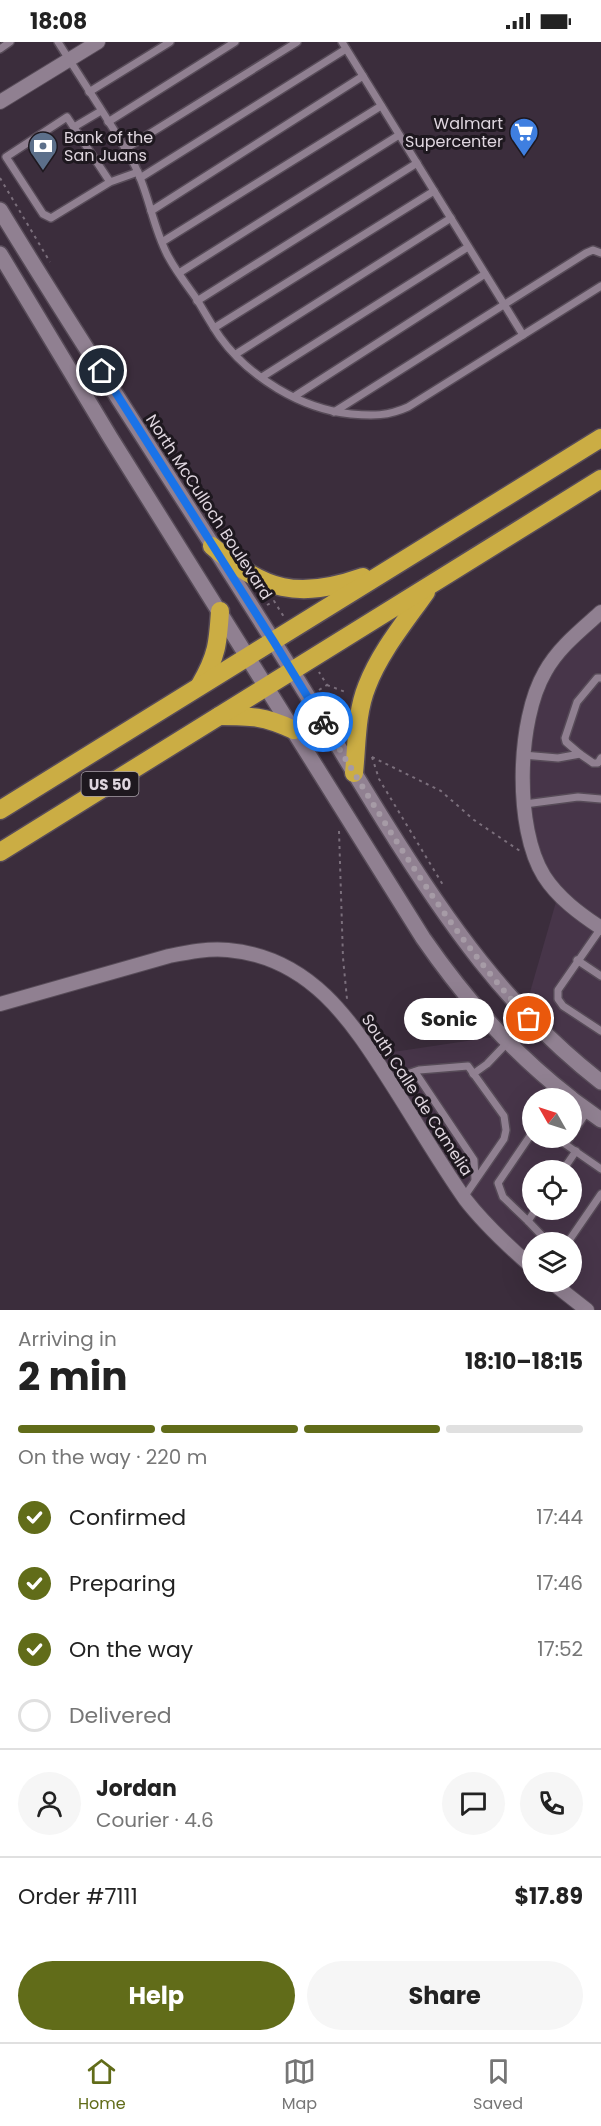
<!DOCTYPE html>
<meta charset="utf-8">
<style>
:root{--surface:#fff;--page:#f6f6f6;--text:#222;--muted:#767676;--line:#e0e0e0;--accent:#616c19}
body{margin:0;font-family:Poppins,sans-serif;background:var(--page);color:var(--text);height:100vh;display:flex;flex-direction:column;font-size:22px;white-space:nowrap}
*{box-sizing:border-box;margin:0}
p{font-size:20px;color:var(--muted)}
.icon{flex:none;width:33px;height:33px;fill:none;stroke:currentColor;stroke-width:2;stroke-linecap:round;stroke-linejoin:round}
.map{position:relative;height:1268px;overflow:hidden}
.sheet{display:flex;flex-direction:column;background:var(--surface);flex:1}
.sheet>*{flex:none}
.needle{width:39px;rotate:309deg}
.tools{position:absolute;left:522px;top:1046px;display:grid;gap:12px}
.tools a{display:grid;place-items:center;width:60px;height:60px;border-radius:50%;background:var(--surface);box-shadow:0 6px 24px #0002;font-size:30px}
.pin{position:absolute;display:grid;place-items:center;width:51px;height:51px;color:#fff;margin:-26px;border:3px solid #fff;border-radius:50%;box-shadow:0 2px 6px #0007}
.courier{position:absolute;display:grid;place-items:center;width:60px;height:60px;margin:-30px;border:4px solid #1a73e8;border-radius:50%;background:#fff;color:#222;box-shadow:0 2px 8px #0007}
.bubble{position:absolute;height:42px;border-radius:21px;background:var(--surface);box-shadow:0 6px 24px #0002;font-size:20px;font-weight:700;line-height:42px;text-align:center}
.summary em{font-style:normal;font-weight:700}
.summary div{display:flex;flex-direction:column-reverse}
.summary{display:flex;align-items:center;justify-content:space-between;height:102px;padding:0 18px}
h1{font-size:39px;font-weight:700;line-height:45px}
.bar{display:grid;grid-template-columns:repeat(4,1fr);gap:9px 6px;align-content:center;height:72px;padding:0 18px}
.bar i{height:8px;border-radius:4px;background:var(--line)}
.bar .selected{background:var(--accent)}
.bar p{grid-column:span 4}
.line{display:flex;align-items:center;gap:15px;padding:0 18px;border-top:2px solid var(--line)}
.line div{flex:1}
.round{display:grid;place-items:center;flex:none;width:63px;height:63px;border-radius:32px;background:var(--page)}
ol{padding:0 18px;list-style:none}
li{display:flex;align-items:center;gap:18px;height:66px}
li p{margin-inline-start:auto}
li .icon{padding:6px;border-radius:50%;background:var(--accent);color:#fff;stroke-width:4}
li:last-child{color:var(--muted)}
li i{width:33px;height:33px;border:3px solid var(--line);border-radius:50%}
.action{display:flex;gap:12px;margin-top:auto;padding:12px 18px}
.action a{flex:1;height:69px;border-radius:36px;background:var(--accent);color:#fff;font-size:24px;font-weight:700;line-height:69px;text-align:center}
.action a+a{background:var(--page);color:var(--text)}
.status{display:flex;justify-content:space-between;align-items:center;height:42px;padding:0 30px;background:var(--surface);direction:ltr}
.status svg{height:16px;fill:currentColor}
.menu{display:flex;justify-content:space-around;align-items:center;height:84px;border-top:2px solid var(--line);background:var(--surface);font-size:16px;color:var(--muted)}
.menu a{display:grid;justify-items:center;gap:3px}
.menu .selected{color:var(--accent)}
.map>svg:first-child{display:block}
.built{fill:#473549;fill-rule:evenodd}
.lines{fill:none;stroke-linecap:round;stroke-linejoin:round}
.lane-casing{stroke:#574b58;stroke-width:10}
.street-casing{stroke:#574b58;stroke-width:16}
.secondary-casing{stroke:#574b58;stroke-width:18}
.highway-casing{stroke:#574b58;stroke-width:21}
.path{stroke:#7b6f7c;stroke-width:2;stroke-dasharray:3 4.5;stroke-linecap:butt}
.lane{stroke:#908091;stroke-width:7}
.street{stroke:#908091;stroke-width:14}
.secondary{stroke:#908091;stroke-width:15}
.highway{stroke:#cbad44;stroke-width:18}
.done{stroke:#a69ba6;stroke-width:6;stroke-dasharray:0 10.8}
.route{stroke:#1a73e8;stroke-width:8}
.labels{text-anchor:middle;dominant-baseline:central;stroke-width:6;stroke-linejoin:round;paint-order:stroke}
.shield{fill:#1e181f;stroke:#a59da5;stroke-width:1.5}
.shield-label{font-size:15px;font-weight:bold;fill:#dfd6df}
.poi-label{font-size:16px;fill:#dfd6df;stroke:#1e181f;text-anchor:end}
.street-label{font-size:16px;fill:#dfd6df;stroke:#1e181f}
</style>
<div class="status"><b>18:08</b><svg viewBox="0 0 49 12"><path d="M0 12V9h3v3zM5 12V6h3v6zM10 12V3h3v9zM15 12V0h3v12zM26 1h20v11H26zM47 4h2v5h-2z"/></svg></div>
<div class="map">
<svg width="601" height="1268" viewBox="0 0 601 1268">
<rect width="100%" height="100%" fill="#3b2d3c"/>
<!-- built -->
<path class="built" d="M601,570V1268H587L550,1239H572V1200H532V1225L494,1191L373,1013L500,994L524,971L558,853L536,818L523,713L545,630ZM532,1056H572V1095H532ZM532,1128H572V1167H532Z"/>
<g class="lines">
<!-- lane casing -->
<g class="lane-casing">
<g id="lane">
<path d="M58,0C83,40 110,79 133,120C149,150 152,184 168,214C176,229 186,242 196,256C204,269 211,282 220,295C249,335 301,367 351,372C373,374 388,374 408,365L601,244"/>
<polyline points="342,0 523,293"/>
<polyline points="0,7 10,0"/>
<polyline points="89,50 170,0"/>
<polyline points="108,80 235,0"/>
<polyline points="74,85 101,69"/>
<polyline points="125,107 297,0"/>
<polyline points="140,136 346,7"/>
<polyline points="110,140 67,75 6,115 43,172 51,176 110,140 138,130"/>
<polyline points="151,169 363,34"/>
<polyline points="162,200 381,64"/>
<polyline points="179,231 399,93"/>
<polyline points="197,259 417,121"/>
<polyline points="214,286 434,149"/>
<polyline points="236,312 451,176"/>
<polyline points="262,335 468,205"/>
<polyline points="295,354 485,232"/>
<polyline points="334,370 586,211 593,208 601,211"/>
<polyline points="580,712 593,721 598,721 601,716"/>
<polyline points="523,713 558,716 580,712 566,700 565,696 577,660 597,636 601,636"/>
<polyline points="525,762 578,755 601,757"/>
<polyline points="601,886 558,948 558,957 563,964 601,989"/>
<polyline points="577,918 601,934"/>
<polyline points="415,1030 470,1112 474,1118 475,1138"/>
<polyline points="473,1032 487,1022 507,1001"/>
<polyline points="389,1038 419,1028 468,1024 504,1074 506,1088 504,1097 464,1155"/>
<polyline points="572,1092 588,1068"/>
<polyline points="570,1095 565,1102 601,1127"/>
<polyline points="563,1128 576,1109"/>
<polyline points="536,1167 528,1179 548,1200"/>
<polyline points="528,1179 503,1155 498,1141 532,1091"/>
<polyline points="568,1200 601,1152"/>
</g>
</g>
<!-- street casing -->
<g class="street-casing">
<g id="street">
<polyline points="0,60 98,0"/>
<path d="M601,570C581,588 558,606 545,630C517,678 514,786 544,834C558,856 580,872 601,886"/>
<path d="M0,962L169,914C189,910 209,906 228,908C310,915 351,978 391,1041C416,1080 439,1120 465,1157C485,1183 508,1204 532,1225"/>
<polyline points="550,1239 587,1268"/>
</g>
</g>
<!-- secondary casing -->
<g class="secondary-casing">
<g id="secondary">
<path d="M0,168C88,313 182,453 272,597C310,657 346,718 384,779C445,877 508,968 601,1040"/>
<path d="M0,212L110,395L423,896C466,958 511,1009 571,1056"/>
<polyline points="572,1057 601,1078"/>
</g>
</g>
<!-- highway casing -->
<g class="highway-casing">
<g id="highway">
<path d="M212,504C264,549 298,558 363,535"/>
<path d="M200,643C217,614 218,601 220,569"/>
<path d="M219,674C252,674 264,674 294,688"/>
<path d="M354,731C357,702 356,671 367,644C380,610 405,580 426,550"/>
<polyline points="0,768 601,396"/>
<polyline points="0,810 601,437"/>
</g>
</g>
<!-- path -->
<g class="path">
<polyline points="0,136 50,220"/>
<polyline points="267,563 274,559 284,575"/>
<polyline points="327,643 348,651"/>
<polyline points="319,648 327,643 319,630"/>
<polyline points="372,715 379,737 443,843"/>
<polyline points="372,715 441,749 474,778 520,809"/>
<polyline points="339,789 343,916 347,957"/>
</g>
<!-- lane -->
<use href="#lane" class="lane"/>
<!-- street -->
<use href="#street" class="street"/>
<!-- secondary -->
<use href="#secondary" class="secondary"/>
<!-- highway -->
<use href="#highway" class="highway"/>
</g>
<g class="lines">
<!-- done -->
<path class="done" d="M323,680C386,783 447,888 529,977"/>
<!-- route -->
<polyline class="route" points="102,329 274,600 323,680"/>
</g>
<!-- icons -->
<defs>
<g id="supermarket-pin" transform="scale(1.5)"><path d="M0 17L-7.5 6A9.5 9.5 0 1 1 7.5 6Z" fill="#3f7fe0" stroke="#1e181f"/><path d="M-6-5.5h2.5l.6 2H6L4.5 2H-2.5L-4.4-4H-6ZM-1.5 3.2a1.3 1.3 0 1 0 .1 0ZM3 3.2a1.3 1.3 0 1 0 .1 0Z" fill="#fff"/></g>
<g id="bank-pin" transform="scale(1.5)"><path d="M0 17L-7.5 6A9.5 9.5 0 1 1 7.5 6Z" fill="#5c6f8a" stroke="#1e181f"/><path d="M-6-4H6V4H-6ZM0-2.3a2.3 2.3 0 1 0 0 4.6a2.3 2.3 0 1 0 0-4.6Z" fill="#fff"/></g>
</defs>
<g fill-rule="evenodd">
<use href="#supermarket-pin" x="524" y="90"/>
<use href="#bank-pin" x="43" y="104"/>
</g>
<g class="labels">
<!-- shield labels -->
<rect class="shield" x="81.5" y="730" width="57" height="24" rx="4.5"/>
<g class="shield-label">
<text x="110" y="742">US 50</text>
</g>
<!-- poi labels -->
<g class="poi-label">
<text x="503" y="81">Walmart<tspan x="503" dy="18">Supercenter</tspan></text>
<text x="64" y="95" text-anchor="start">Bank of the<tspan x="64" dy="18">San Juans</tspan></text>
</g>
<!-- street labels -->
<g class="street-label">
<text transform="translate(209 465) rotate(57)">North McCulloch Boulevard</text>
<text transform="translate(417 1053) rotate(57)">South Calle de Camelia</text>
</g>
</g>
</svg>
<div class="tools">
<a><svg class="needle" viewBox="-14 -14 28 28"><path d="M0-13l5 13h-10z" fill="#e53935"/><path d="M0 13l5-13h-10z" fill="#767676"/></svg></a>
<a><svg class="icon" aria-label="locate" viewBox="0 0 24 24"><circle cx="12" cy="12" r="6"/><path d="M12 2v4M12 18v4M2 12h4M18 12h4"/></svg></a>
<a><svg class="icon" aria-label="layers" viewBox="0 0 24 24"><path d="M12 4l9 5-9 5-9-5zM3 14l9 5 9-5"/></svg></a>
</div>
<div class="pin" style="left:529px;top:977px;background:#ea580c"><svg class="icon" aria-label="bag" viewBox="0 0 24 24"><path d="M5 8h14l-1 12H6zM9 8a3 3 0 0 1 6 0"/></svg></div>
<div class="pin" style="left:102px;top:329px;background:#1f2937"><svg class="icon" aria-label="home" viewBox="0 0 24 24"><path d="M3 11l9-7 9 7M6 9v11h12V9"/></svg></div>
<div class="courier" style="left:323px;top:680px"><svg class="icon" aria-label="bike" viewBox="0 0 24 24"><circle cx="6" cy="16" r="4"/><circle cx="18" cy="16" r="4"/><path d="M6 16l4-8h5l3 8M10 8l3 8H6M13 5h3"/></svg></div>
<div class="bubble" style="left:404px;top:956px;width:90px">Sonic</div>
</div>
<section class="sheet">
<div class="summary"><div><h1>2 min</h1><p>Arriving in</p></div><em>18:10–18:15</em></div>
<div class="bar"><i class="selected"></i><i class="selected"></i><i class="selected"></i><i></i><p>On the way · 220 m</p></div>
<ol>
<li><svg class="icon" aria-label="check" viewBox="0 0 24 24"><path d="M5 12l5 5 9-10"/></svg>Confirmed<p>17:44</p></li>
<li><svg class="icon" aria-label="check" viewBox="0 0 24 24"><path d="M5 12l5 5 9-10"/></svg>Preparing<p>17:46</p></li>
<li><svg class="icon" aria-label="check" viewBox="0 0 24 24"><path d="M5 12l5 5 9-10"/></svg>On the way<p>17:52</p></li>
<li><i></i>Delivered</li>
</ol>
<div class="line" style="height:108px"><a class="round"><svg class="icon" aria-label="person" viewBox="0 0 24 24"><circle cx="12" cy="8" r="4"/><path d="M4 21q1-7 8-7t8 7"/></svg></a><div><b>Jordan</b><p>Courier · 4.6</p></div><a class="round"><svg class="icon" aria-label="chat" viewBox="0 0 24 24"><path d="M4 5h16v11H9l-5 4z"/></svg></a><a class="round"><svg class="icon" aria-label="phone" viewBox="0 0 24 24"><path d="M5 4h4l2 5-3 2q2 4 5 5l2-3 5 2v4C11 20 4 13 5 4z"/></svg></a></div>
<div class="line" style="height:78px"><div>Order #7111</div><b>$17.89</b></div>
<div class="action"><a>Help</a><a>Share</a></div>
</section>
<nav class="menu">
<a class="selected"><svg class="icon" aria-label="home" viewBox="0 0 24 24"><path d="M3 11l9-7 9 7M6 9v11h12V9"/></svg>Home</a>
<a><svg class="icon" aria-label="map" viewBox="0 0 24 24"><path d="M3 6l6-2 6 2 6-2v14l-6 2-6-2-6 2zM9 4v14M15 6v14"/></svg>Map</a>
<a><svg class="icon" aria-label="saved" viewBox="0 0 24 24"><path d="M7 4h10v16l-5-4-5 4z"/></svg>Saved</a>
</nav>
